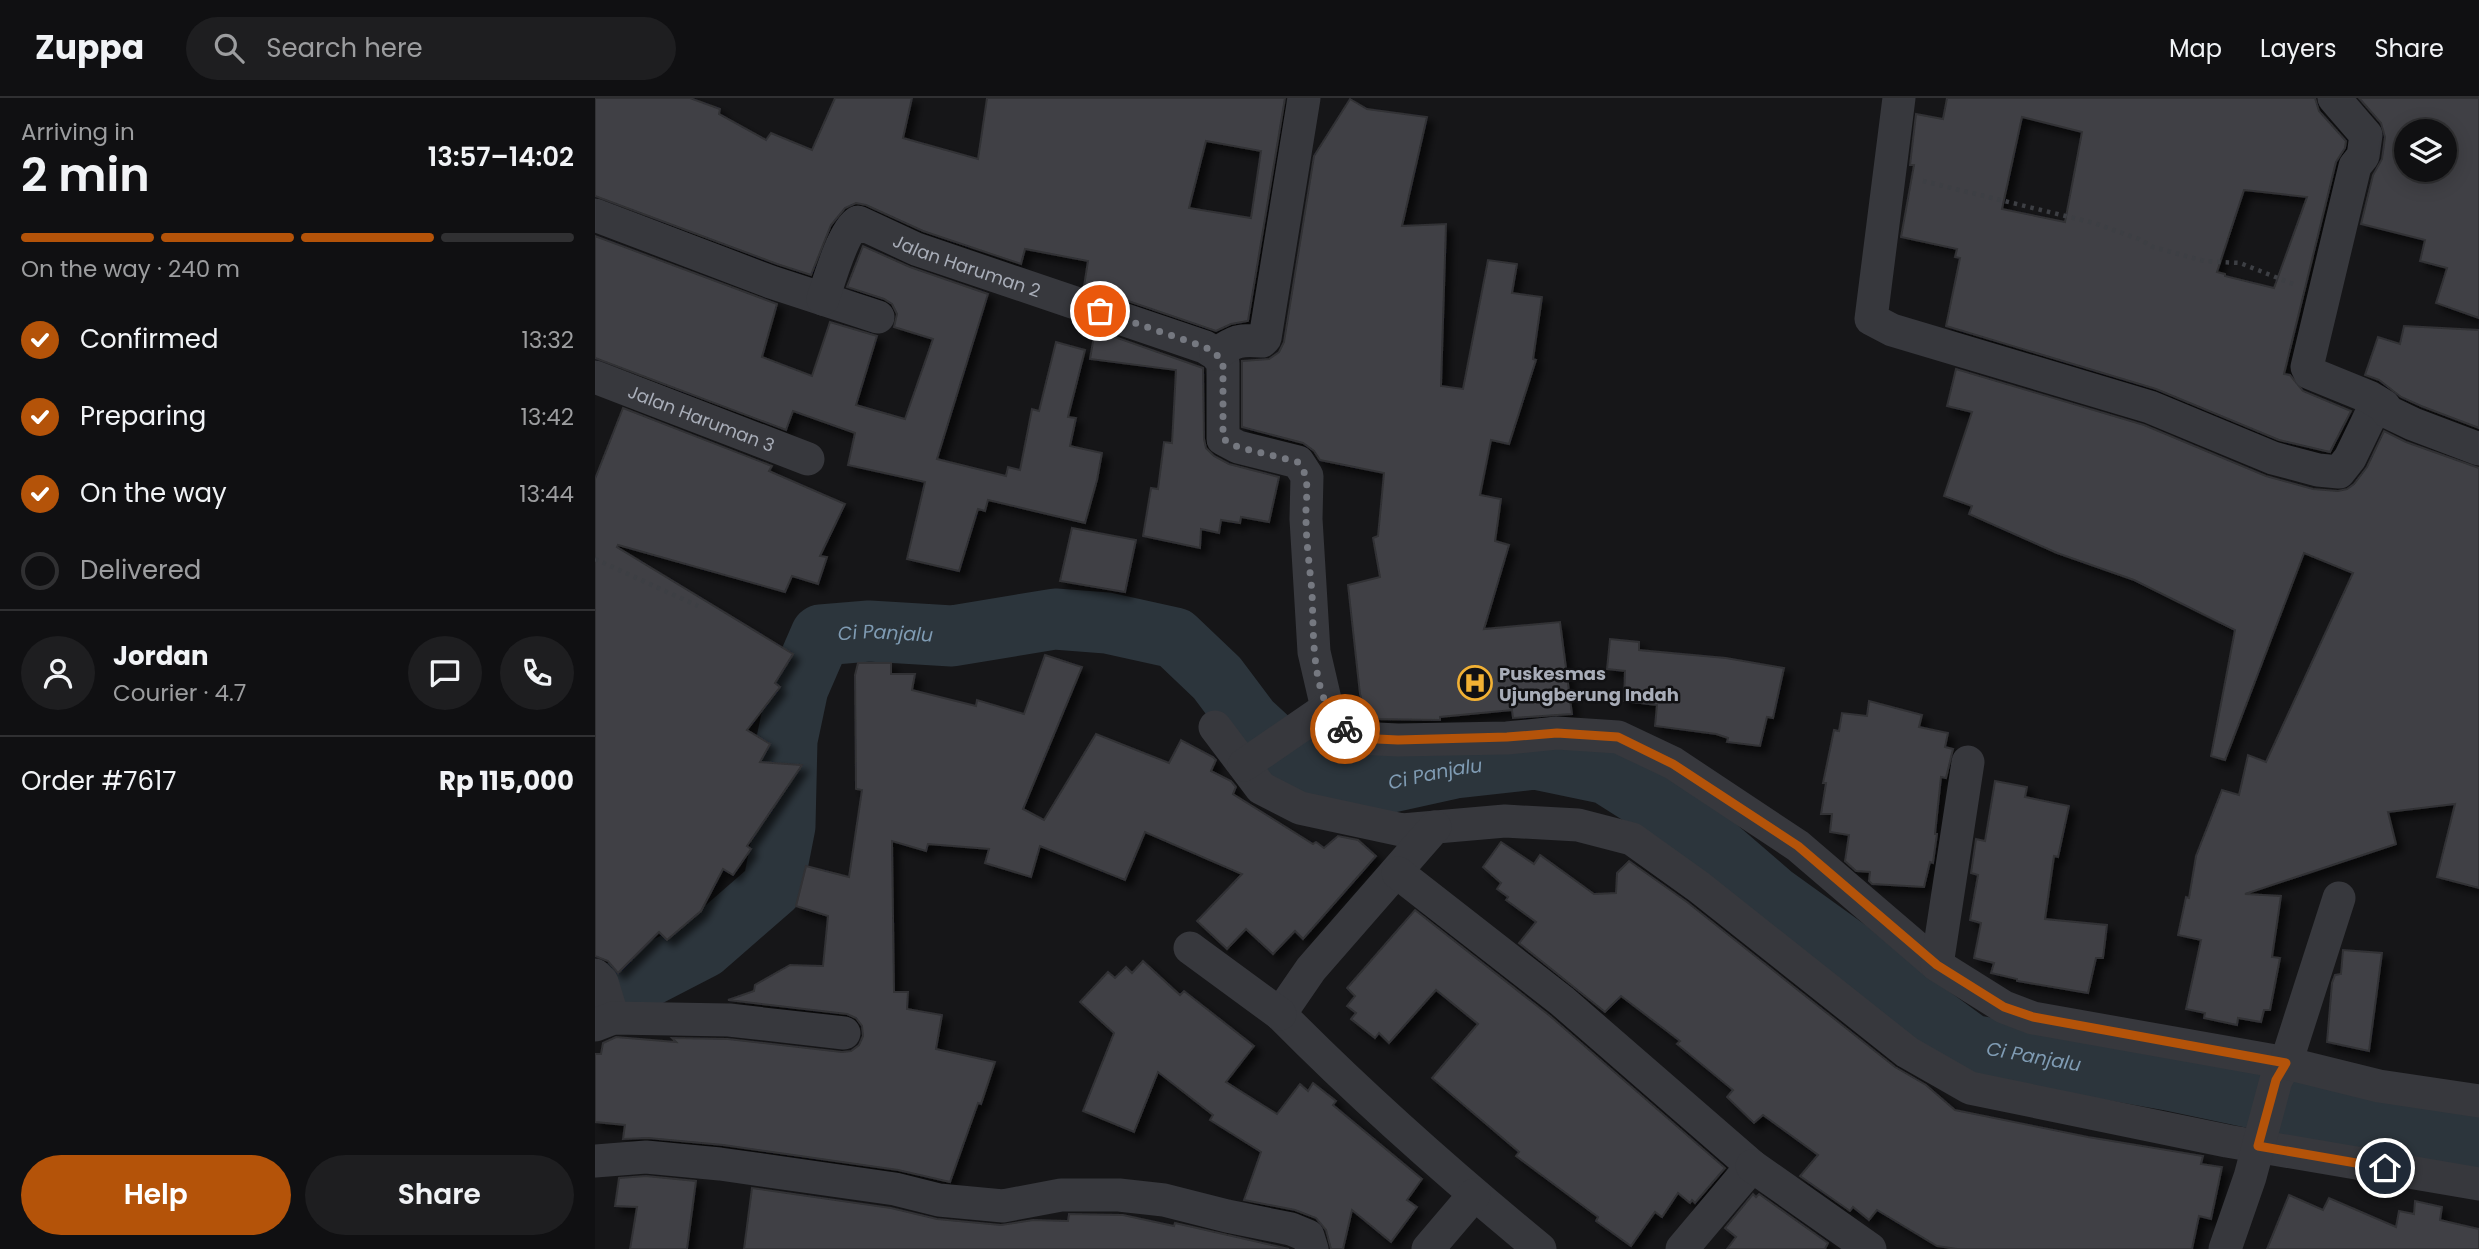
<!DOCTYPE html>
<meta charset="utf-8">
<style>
:root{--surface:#101012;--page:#1e1e20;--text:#f1f3f6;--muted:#9c9d9f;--line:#303032;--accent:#b45309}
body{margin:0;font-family:Poppins,sans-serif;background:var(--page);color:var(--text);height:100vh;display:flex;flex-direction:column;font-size:26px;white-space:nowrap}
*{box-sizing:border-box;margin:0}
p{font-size:23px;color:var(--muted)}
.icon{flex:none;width:38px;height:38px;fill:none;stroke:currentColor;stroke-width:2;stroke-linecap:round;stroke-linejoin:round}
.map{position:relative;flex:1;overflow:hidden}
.panel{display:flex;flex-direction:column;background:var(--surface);width:595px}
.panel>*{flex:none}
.buttons{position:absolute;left:1799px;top:21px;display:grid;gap:14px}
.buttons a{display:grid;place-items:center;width:63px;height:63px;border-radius:50%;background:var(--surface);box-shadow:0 4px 18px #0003,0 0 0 2px var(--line);font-size:35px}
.pin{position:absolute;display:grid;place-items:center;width:60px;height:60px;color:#fff;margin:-30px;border:4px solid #fff;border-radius:50%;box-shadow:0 2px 7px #0007}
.courier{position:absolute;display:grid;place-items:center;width:70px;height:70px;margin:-35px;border:5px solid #b45309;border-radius:50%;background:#fff;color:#222;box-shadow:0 2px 9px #0007}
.headline em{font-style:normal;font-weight:600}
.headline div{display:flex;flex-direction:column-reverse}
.headline{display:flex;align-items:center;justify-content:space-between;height:119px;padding:0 21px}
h1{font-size:46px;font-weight:600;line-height:52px}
.bar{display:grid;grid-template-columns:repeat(4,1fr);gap:10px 7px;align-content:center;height:84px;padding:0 21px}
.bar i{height:9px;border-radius:5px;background:var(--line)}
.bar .on{background:var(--accent)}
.bar p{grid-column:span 4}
.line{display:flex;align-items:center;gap:18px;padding:0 21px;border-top:2px solid var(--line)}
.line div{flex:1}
.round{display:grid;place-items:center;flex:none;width:74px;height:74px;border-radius:37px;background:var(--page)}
ol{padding:0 21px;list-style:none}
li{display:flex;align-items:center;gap:21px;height:77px}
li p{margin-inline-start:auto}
li .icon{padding:7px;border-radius:50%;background:var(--accent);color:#fff;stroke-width:4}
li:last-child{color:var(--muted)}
li i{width:38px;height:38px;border:4px solid var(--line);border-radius:50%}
.action{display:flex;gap:14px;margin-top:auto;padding:14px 21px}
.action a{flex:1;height:80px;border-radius:42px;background:var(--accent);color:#fff;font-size:28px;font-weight:600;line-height:80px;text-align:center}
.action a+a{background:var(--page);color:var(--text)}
header{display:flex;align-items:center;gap:42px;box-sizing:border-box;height:98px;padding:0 35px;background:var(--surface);border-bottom:2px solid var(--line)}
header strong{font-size:33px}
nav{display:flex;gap:38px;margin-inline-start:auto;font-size:24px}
.search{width:490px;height:63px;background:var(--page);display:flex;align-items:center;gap:18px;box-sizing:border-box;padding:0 24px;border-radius:38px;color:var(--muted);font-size:26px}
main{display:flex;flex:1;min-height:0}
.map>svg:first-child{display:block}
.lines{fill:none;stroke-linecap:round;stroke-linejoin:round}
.river{stroke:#2c353c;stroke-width:61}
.building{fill:#404145;stroke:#303034;stroke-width:2;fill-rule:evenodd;filter:url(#shadow)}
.path{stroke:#3d3f44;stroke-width:4.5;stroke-dasharray:3.5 5;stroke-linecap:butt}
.street{stroke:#37383d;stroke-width:33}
.done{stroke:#757880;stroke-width:7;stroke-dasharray:0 12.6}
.route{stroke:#b45309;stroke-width:9}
.labels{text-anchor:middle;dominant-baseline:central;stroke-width:5;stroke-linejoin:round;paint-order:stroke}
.street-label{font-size:18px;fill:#a8adb8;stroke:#111113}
.poi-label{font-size:18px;font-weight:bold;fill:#a8adb8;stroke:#111113;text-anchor:start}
.water-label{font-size:19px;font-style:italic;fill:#7f9bb3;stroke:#111113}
</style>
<header>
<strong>Zuppa</strong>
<div class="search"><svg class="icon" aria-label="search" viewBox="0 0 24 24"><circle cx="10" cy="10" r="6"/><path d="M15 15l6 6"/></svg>Search here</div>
<nav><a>Map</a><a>Layers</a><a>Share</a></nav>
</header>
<main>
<section class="panel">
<div class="headline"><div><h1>2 min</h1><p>Arriving in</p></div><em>13:57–14:02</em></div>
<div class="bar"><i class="on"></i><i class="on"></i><i class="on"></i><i></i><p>On the way · 240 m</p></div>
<ol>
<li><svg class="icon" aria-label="check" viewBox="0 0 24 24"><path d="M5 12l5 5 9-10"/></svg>Confirmed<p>13:32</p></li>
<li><svg class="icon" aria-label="check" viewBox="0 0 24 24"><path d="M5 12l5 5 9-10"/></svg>Preparing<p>13:42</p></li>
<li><svg class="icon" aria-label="check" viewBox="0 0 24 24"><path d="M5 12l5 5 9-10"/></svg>On the way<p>13:44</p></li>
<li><i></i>Delivered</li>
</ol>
<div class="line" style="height:126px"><a class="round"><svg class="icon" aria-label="person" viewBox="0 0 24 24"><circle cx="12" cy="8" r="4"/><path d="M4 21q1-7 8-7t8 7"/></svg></a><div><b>Jordan</b><p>Courier · 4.7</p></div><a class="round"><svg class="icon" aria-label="chat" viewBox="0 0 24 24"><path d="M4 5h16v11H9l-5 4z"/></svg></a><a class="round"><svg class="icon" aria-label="phone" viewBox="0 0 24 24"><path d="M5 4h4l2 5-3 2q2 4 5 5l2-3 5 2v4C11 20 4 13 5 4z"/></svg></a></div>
<div class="line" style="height:91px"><div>Order #7617</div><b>Rp 115,000</b></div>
<div class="action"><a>Help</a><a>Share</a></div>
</section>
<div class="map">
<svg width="1884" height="1151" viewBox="0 0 1884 1151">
<defs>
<filter id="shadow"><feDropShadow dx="6" dy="6" stdDeviation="3.5" flood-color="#0009"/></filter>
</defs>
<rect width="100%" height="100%" fill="#161618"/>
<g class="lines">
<!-- river -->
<path class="river" id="s1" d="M0,903L13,899L108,850L178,789L190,728L192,642L203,590L226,537L274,533L357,538L460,521L512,525L580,540L622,580L655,624L693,659L792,685L860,670L940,661L1012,676L1105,735L1178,798L1253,852L1303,894L1376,947L1573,982L1739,1017L1884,1041"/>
</g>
<!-- building -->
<g class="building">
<path d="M0,0H95L125,11L124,16L171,42L176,35L217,52L240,0H317L308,40L383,61L392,0H690L653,223L636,226L621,233L489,188L493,163L430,151L426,166L328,133L271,107L261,105L250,110L236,127L216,177L182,166L0,98ZM611,43L666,53L656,120L594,110Z"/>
<path d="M1352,0H1720L1724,13L1751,43L1750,50L1741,64L1689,276L1695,277L1708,293L1756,313L1735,354L1684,342L1561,291L1351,228L1365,160L1360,159L1362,151L1306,139L1319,67H1315L1321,16L1348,21ZM1427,19L1487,34L1470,124L1407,111ZM1649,92L1712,99L1679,190L1630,178V176L1622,174Z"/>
<path d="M1764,0H1884V220L1841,205L1852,170L1825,163L1830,142L1766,126L1778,77L1787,61L1790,39L1786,25ZM1811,33H1850V72H1811Z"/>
<polygon points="755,1 772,11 832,19 807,128 851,126 846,288 868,291 893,162 922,166 917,195 947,199 938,261 941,262 914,346 896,342 885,397 906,401 900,443 914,447 889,531 965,524 977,616 918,620 917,612 845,619 845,622 771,621 765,596 753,487 785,479 778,440 783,438 789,375 725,362 719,353 708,345 647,329 647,263 674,261 684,254 689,244 719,58"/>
<polygon points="0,138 182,206 167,259 217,278 235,224 282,238 261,307 310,321 338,241 299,229 302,216 297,206 289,201 252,189 268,148 315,169 393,196 342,361 411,378 413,369 425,372 437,311 444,313 461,244 490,252 473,319 481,320 475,348 507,355 502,382 490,425 393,402 390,413 383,411 364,473 312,461 330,384 253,367 260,335 198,313 191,332 0,260"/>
<polygon points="1809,228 1884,232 1884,330 1826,308 1806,299 1784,282 1770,277 1783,239 1805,246"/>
<polygon points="500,232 608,270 609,341 611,350 619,358 634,366 684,379 674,424 646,419 645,425 626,422 624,435 606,431 605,450 548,438 556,390 563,391 569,344 577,345 581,272 495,261"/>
<polygon points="1361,271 1549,327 1671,378 1718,391 1743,393 1752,391 1759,386 1772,369 1789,333 1811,344 1884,370 1884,790 1842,779 1860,706 1793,714 1801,746 1650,796 1686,798 1677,859 1685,860 1675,912 1669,912 1666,924 1643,920 1642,927 1609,920 1610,915 1591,911 1606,842 1583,837 1591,799 1594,800 1601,758 1627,692 1644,697 1653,657 1671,664 1758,475 1709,455 1630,662 1616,658 1640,532 1539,482 1462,455 1374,416 1377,408 1349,398 1377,314 1352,308"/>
<polygon points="28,310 177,368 174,373 250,406 225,458 232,459 223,486 197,478 190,494 23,447 22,449 198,556 180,585 185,589 152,632 175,646 165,664 207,667 152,748 156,751 138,777 128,771 106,813 72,842 64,834 23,875 13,863 0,858 0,381"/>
<polygon points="477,430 541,442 530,494 465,483"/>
<polygon points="1015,541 1044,544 1044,552 1131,560 1189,570 1178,620 1172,619 1165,648 1132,644 1133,640 1121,636 1060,628 1062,607 1029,603 1030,573 1012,571"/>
<polygon points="450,557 487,569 428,711 449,722 501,636 574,665 586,642 618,659 621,662 616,673 636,683 641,689 638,696 718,746 721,744 729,750 743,738 763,742 781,758 708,841 700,833 678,856 651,831 632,851 602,823 647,776 550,734 530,782 445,748 436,779 390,765 394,751 333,746 331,753 297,743 299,894 313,894 312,911 347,917 341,951 400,964 386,1006 383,1005 355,1084 303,1072 128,1047 53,1040 28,1041 30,1027 0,1024 0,956 6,956 8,945 21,939 81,944 77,940 133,941 247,954 256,953 264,947 268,938 267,928 261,920 252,916 133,902 159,893 160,887 195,867 228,868 233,818 201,808 211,768 254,779 267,692 261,691 260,577 263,565 296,565 296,576 320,576 317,592 381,608 382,602 429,616"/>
<polygon points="1274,603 1327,617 1324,629 1353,635 1350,649 1358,651 1351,680 1346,679 1340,736 1342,736 1338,765 1335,764 1329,789 1277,786 1274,783 1275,774 1261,773 1250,763 1254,737 1235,734 1237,716 1226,716 1231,685 1228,685 1239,632 1244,633 1247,615 1272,618"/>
<polygon points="1400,683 1432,689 1430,699 1474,708 1463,759 1459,758 1450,821 1512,827 1508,860 1501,860 1493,895 1422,883 1422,881 1396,875 1399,865 1379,860 1386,825 1375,822 1383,777 1376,775 1381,741 1390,743"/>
<polygon points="906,744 939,766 945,757 999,796 1021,795 1022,775 1034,763 1092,804 1300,969 1331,987 1360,1012 1493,1039 1608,1058 1606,1066 1627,1069 1616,1121 1604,1118 1597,1151 1362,1151 1342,1148 1282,1112 1274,1122 1258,1109 1255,1113 1205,1078 1223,1057 1168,1017 1159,1025 1132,999 1138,992 1082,946 1085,943 1026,898 1010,914 924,845 941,824 911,802 913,799 902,791 906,785 888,769"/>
<polygon points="820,812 955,918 1130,1070 1100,1105 1097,1102 1095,1105 1083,1095 1067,1119 1060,1114 1036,1148 1001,1123 1003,1119 921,1058 924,1054 837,980 883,926 841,892 794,945 784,935 780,940 756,921 761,915 752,908 760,898 752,890"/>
<polygon points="1748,852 1787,855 1774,953 1732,944 1737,885 1740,877 1746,876"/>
<polygon points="548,863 585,897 589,893 659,948 631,984 682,1016 705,986 713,993 718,985 741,1003 738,1007 827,1081 812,1102 822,1109 796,1144 757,1112 748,1151 736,1151 731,1132 721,1120 700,1112 649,1102 666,1054 615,1022 618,1017 563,974 539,1034 488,1013 519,935 485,904 513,874 520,880 531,869 537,875"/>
<polygon points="51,1078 101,1083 92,1151 35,1151 42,1109 20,1108 24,1080"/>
<polygon points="157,1090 296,1110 342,1121 406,1127 438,1122 473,1123 474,1116 528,1117 579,1128 580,1125 694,1151 149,1151"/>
<polygon points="1158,1096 1161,1099 1164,1096 1233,1145 1230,1151 1132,1151 1141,1139 1130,1130"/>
<polygon points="1694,1097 1728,1112 1734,1100 1801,1129 1804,1113 1819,1116 1820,1103 1847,1109 1845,1122 1884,1131 1884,1151 1672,1151"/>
</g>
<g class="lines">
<!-- path -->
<g class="path">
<polyline points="1328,83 1499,125 1544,141 1558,149 1609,163 1645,165 1698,186"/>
<polyline points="0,461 103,508"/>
</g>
<!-- street -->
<g class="street">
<polyline points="1304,0 1276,221 1297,232 1555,309 1678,360 1723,372 1744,374 1755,360 1782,304"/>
<polyline points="1739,0 1771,37 1768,58 1760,68 1712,269 1715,275 1774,299 1789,308 1793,314 1818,326 1884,351"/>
<polyline points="0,117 176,184 283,219"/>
<path id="s2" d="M228,201C234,183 248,133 263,124L321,151L610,249L621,256L628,265V341L643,349L703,364L712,378L711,421L719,554L732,610L741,624L761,640L803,642L912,640L962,635L1023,639L1078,665L1203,748L1342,867"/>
<path d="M621,256C640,243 644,241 667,243L670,240L709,0"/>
<path id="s3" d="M0,279L213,361"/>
<polyline points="620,629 666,690 705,710 807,732 910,723 983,727 1037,741 1104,789 1312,954 1375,990 1632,1043 1884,1086"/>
<polyline points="1373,664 1342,867 1409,909 1438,920 1691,965 1681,982 1655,1079 1630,1151"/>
<polyline points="649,667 732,610"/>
<path d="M840,729L716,871L685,916C767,999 855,1077 945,1151"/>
<polyline points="803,775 967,903 1157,1068 1087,1151"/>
<polyline points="1744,800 1691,965 1784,988 1884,1003"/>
<polyline points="595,850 685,916"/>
<polyline points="0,877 7,884 18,920"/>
<polyline points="0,927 18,920 134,922 249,935"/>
<polyline points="0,1063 51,1059 125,1066 300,1091 344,1102 408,1108 466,1097 524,1097 569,1102 632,1118 696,1131 713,1138 717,1151"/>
<polyline points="1157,1068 1275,1151"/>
<polyline points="833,1151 879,1097"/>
</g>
</g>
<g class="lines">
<!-- done -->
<path class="done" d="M505,213L610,249L621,256L628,265V341L643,349L703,364C717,380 710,401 711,420C711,445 715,470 717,495C719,536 715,604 750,631"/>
<!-- route -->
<polyline class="route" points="750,631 761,640 803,642 912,639 962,635 1023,639 1078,666 1203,748 1342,867 1409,909 1438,919 1691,965 1681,982 1663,1048 1790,1070"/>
</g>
<!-- icons -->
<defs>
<g id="hospital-ring" transform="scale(1.75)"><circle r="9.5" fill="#111113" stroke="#f2b134" stroke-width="1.5"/><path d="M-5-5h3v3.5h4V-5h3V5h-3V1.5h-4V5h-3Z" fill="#f2b134"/></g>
</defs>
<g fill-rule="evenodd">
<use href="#hospital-ring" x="880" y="585"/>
</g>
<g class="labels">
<!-- street labels -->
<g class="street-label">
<text stroke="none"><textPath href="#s2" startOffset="203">Jalan Haruman 2</textPath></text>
<text stroke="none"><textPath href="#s3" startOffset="114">Jalan Haruman 3</textPath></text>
</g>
<!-- poi labels -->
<g class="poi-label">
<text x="904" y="575">Puskesmas<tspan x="904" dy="21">Ujungberung Indah</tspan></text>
</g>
<!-- water labels -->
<g class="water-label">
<text stroke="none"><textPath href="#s1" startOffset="537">Ci Panjalu</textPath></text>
<text stroke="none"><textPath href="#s1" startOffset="1146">Ci Panjalu</textPath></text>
<text stroke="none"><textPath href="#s1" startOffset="1839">Ci Panjalu</textPath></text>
</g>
</g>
</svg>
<div class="buttons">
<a><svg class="icon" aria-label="layers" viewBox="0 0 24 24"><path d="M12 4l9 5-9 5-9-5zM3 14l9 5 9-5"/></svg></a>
</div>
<div class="pin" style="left:505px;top:213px;background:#ea580c"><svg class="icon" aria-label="bag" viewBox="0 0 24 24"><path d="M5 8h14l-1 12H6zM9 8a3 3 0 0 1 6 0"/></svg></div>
<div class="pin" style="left:1790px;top:1070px;background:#1f2937"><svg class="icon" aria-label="home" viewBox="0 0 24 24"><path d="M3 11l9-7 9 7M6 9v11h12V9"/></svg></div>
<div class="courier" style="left:750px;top:631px"><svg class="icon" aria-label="bike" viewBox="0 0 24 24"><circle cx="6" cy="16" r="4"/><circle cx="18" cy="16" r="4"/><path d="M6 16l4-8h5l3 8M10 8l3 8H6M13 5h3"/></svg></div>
</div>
</main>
